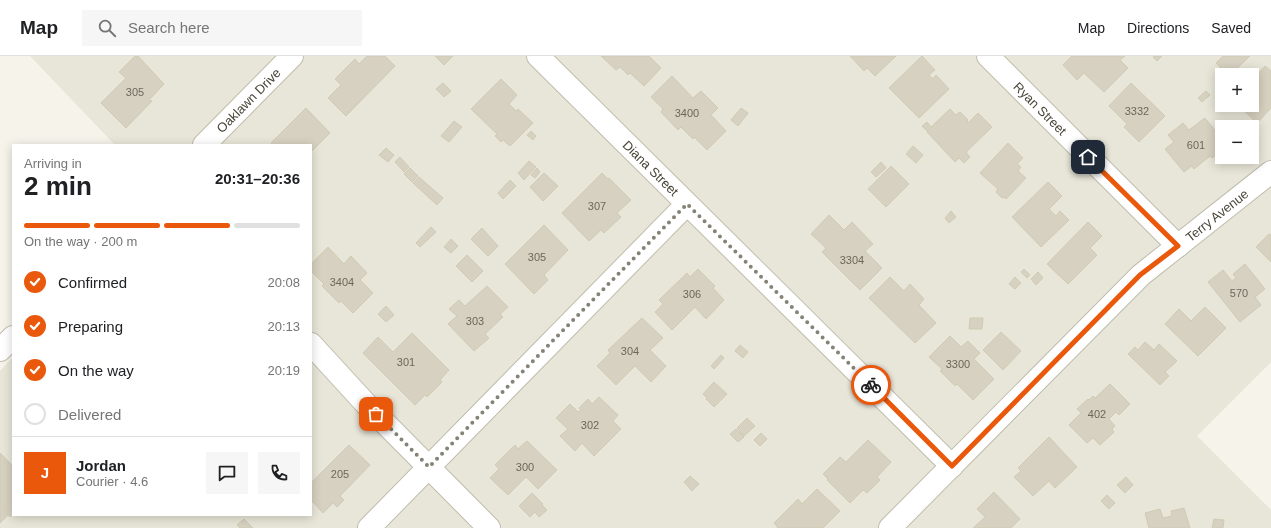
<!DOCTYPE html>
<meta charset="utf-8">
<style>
:root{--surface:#fff;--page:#f6f6f6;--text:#202124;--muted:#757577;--line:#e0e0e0;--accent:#ea580c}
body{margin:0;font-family:Arial,sans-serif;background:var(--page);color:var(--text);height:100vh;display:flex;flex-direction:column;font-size:15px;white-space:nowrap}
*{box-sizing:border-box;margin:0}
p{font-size:13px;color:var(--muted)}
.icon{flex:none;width:22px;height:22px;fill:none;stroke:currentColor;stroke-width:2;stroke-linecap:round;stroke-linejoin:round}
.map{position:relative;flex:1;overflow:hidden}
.sheet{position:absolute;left:12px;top:88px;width:300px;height:372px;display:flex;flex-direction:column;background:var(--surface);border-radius:0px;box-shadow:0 2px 10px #0003}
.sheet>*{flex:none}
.buttons{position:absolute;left:1215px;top:12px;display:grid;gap:8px}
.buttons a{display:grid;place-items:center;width:44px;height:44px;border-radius:0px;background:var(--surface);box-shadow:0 2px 10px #0003;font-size:20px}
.pin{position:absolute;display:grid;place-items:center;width:34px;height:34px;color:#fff;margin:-17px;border-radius:8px;box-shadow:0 2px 6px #0006}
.courier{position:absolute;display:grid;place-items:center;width:40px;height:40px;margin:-20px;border:3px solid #ea580c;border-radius:50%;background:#fff;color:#222;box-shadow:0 1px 5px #0007}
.summary em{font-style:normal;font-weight:700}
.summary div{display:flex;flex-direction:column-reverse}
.summary{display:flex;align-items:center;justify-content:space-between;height:68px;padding:0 12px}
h1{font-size:26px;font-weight:700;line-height:30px}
.bar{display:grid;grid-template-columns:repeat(4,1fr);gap:6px 4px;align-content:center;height:48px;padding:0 12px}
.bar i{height:5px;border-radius:3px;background:var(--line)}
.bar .on{background:var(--accent)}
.bar p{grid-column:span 4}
.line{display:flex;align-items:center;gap:10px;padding:0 12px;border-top:1px solid var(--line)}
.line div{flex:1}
.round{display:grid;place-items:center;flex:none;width:42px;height:42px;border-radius:0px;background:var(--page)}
ol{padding:0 12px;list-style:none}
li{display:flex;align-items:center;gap:12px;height:44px}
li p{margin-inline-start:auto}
li .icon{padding:4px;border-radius:50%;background:var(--accent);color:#fff;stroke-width:4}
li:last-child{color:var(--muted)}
li i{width:22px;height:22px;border:2px solid var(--line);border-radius:50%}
header{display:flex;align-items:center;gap:24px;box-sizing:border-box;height:56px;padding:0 20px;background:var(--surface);border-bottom:1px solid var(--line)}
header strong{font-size:19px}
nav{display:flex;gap:22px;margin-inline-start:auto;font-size:14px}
.search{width:280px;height:36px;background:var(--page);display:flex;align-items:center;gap:10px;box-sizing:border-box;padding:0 14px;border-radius:0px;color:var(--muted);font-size:15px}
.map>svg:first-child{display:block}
.residential{fill:#e8e6d8;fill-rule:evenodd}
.building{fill:#d6d1c0;stroke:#d1cab3}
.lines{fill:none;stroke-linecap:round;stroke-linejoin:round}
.street-casing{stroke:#c0bdad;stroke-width:24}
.street{stroke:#fff;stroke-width:22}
.done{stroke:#858276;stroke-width:4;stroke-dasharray:0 7.2}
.route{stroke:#ea580c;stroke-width:5}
.labels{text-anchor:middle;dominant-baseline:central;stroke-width:3;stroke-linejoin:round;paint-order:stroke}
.number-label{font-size:11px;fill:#6c685a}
.street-label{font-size:13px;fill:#494538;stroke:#fff}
</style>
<header>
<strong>Map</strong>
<div class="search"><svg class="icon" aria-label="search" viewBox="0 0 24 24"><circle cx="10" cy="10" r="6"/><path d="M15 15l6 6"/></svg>Search here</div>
<nav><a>Map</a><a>Directions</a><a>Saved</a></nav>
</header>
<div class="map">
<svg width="1271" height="472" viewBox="0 0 1271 472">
<rect width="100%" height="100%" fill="#f5f3ea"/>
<!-- residential -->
<path class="residential" d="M30,0H1271V306L1197,380L1271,454V472H0V315L13,301V459H311V89H115ZM1222,19H1252V49H1222ZM1222,71H1252V101H1222Z"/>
<!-- building -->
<g class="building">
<polygon points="135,0 138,0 164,28 149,44 152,45 126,72 101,47 126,22 119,16"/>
<polygon points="367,0 385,0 395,10 346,60 328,42 341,29 335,23 355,3 359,8"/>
<polygon points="435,0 453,0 444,9"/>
<polygon points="601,0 649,0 661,12 644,30 630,17 628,19 620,11 616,14"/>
<polygon points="850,0 896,0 875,20 867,12 864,15"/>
<polygon points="922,0 935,14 929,19 933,23 936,19 949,33 919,62 889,32"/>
<polygon points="1072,0 1125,0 1120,4 1128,12 1104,36 1084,17 1077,24 1063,9"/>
<polygon points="1155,0 1162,0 1157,5 1153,1"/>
<polygon points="1223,0 1250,0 1230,19 1228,19 1216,7"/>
<polygon points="1265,10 1271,15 1271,52 1257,67 1238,49 1252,49 1252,24"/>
<polygon points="672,20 693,42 701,35 718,52 711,59 726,75 707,94 694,81 693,83 681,71 678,74 661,56 663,53 651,41"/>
<polygon points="501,23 517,39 509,48 516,55 518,53 533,67 510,90 503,84 501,86 495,80 497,78 471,53"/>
<polygon points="1222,25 1222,37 1221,38 1215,32"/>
<polygon points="443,27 451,35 444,41 436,33"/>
<polygon points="1131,27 1165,60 1139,86 1124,71 1127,68 1109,50"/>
<polygon points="1206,35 1210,39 1202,46 1198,42"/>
<polygon points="306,52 330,77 311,96 311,89 273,89 271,87"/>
<polygon points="741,52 748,57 738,70 731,64"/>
<polygon points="950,53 956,59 960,56 968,64 967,65 968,67 978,57 992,71 966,96 970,101 964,107 959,102 955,106 927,76 928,76 922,70 927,66 931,71"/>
<polygon points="1205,62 1222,83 1222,95 1212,102 1210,100 1194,113 1192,110 1184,116 1165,93 1174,86 1168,79 1183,67 1189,74"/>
<polygon points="454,65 462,71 449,86 441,80"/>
<polygon points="531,75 536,80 533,84 527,79"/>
<polygon points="1008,87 1023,102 1017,108 1021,111 1018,115 1026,122 1006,143 1004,141 1002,142 996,136 998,133 980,117"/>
<polygon points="913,90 923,99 916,107 906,98"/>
<polygon points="386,92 394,99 388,106 379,99"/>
<polygon points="400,101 409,111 404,116 395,106"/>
<polygon points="529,105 536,111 524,124 518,117"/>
<polygon points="881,106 886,112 876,121 871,116"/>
<polygon points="891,110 909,128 886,151 868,133"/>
<polygon points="410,112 418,120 412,126 404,118"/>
<polygon points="537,112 540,116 535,122 531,119"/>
<polygon points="544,117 558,130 543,145 530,131"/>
<polygon points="602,117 608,123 609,122 631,144 617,157 621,161 604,177 601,174 589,185 562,157"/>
<polygon points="419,121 443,142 437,149 413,127"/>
<polygon points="510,124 516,130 503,143 498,137"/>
<polygon points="1048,126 1062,140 1049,153 1056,160 1060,155 1069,164 1041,191 1012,161"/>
<polygon points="951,155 956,161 949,167 945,162"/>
<polygon points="829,159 844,174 852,166 873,188 865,195 882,212 860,234 822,196 826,192 811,178"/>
<polygon points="1088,166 1102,180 1090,192 1097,199 1068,228 1047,208"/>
<polygon points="544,169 568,194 544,219 548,224 534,238 505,208"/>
<polygon points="431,171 436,176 420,191 416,187"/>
<polygon points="482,172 498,190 488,200 471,183"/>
<polygon points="1269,178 1271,179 1271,206 1256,191"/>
<polygon points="451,183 458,190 451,197 444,191"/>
<polygon points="328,191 344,208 351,200 367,217 360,224 373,237 353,257 341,245 339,247 322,230 324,228 311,215 311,208"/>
<polygon points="467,199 483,215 472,226 456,210"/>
<polygon points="1245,208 1265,233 1255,241 1261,249 1240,266 1208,226 1223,214 1232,225 1236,222 1233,218"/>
<polygon points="698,213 715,230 713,232 724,244 706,263 695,251 672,274 655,256 663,248 659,244 687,217 690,221"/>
<polygon points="1024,213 1030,219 1027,222 1021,216"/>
<polygon points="1038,216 1043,222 1036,229 1031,223"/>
<polygon points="890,221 904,235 910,228 924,243 919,249 936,267 915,287 869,242"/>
<polygon points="1015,221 1021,227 1015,233 1009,228"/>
<polygon points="487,230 508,251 500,258 503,261 485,278 489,282 474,295 448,268 457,260 449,253 459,244 465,250"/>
<polygon points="386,250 394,259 386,266 378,258"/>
<polygon points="1205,251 1226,272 1198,300 1165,268 1179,253 1191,265"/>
<polygon points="642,262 663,282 650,294 666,310 651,326 635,310 616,329 597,310 610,297 608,294"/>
<polygon points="970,262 983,262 982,273 969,273"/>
<polygon points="1001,276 1021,295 1003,314 983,294"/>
<polygon points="412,277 449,314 440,324 442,326 427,341 425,339 415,349 363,297 378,281 393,296"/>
<polygon points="950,280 961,291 968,285 980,297 974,303 994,323 973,344 957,328 955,330 940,315 942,313 929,301"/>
<polygon points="1145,286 1154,294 1159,288 1177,305 1165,316 1169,320 1160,329 1128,298 1135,291 1138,294"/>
<polygon points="740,289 748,296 743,302 735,295"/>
<polygon points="721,299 724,302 714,313 711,310"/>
<polygon points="714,326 727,338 714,351 706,343 707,342 703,338"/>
<polygon points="1110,328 1130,348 1119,359 1116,356 1109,363 1115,370 1112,373 1114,376 1100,389 1093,382 1087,387 1069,369 1081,357 1077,353 1088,343 1089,344 1093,340 1095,342"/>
<polygon points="599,341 618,359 613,365 621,373 594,400 582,387 575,395 560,380 568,373 556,362 570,348 578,356 581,354 579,352 588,343 592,348"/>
<polygon points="747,362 755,370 744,380 737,372"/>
<polygon points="736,373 744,381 738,386 730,378"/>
<polygon points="761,377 767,383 760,390 754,384"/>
<polygon points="1049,381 1077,411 1055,432 1049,425 1033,440 1014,421 1021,415 1018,412"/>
<polygon points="868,384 891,406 877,421 880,424 867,437 863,434 850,447 827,424 828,423 823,418 840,401 846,406"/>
<polygon points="527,385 557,414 538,433 526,421 508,439 490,422 499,413 495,409 515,389 518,393"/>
<polygon points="349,389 370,409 340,440 344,444 337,451 333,447 323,457 311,444 311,427"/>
<polygon points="0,397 13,410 13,458 10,461 8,459 0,467"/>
<polygon points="690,420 699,428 692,435 684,426"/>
<polygon points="1126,421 1133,429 1125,437 1117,429"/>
<polygon points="817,433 840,455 823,472 778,472 774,467 798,443 802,448"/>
<polygon points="994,436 1020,463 1011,472 973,472 985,461 977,453"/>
<polygon points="532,437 543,448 542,449 547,454 539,461 535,456 530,461 519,450"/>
<polygon points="1107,439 1115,447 1109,453 1101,445"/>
<polygon points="1184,452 1190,472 1149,472 1145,457 1160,453 1163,462 1172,460 1171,455"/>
<polygon points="244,463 253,472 240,472 237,469"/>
<polygon points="1214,463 1224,464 1223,472 1212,472"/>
</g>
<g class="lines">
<!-- street casing -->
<g class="street-casing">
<g id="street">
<path id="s1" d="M538,0L952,410"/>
<path id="s2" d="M988,0L1178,190"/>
<path id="s3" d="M204,89L292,0"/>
<polyline points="311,288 366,348 489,472"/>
<polyline points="0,294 13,281"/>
<polyline points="369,472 687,148"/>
<path id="s4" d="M890,472L1141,219L1271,116"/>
</g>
</g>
<!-- street -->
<use href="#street" class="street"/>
</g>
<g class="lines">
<!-- done -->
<polyline class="done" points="376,358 429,411 687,148 871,329"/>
<!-- route -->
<polyline class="route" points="871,329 952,410 1140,219 1178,190 1088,101"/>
</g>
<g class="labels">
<!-- number labels -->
<g class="number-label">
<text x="135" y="36">305</text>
<text x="1137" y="55">3332</text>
<text x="687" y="57">3400</text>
<text x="1196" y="89">601</text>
<text x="597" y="150">307</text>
<text x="537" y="201">305</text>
<text x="852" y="204">3304</text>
<text x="342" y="226">3404</text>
<text x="1239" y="237">570</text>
<text x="692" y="238">306</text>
<text x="475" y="265">303</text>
<text x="630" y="295">304</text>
<text x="406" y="306">301</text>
<text x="958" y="308">3300</text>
<text x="1097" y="358">402</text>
<text x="590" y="369">302</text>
<text x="525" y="411">300</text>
<text x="340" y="418">205</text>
</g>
<!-- street labels -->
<g class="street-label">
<text stroke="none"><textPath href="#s3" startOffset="63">Oaklawn Drive</textPath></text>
<text stroke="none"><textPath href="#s2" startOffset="74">Ryan Street</textPath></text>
<text stroke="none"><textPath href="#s1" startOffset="159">Diana Street</textPath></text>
<text stroke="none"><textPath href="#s4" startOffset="453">Terry Avenue</textPath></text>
</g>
</g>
</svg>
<div class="buttons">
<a>+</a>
<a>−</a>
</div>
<div class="pin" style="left:376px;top:358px;background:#ea580c"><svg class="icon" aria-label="bag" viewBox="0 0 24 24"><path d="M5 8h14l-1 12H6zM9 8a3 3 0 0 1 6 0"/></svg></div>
<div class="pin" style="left:1088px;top:101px;background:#1f2937"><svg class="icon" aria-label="home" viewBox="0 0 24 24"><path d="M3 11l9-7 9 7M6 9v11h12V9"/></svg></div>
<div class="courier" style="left:871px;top:329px"><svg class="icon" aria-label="bike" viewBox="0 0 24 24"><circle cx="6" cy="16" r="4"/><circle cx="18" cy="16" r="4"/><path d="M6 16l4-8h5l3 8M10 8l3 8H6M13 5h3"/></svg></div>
<section class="sheet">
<div class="summary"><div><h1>2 min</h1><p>Arriving in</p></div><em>20:31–20:36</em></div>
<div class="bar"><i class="on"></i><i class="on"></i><i class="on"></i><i></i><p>On the way · 200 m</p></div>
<ol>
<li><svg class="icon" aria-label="check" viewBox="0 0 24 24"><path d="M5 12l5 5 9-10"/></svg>Confirmed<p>20:08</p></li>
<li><svg class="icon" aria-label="check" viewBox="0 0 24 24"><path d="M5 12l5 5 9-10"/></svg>Preparing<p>20:13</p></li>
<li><svg class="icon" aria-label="check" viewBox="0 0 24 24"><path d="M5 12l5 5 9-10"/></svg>On the way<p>20:19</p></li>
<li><i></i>Delivered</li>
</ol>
<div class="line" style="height:72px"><b class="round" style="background:var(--accent);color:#fff">J</b><div><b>Jordan</b><p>Courier · 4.6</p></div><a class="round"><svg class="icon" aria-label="chat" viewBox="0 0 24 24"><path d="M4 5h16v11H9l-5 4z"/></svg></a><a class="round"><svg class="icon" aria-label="phone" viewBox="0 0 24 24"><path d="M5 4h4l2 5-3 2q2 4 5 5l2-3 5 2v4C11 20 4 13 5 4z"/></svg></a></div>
</section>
</div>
